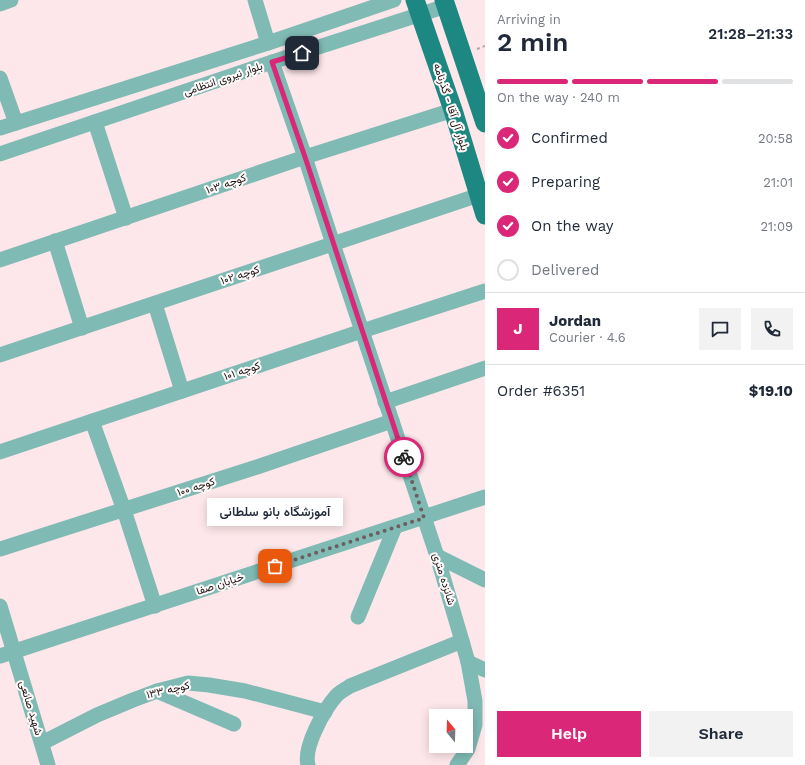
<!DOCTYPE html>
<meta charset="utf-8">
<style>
:root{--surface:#fff;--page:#f2f2f3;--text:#1f2937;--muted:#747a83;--line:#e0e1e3;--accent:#db2777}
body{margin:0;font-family:"Work Sans",Vazirmatn,sans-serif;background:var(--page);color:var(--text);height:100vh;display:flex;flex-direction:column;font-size:15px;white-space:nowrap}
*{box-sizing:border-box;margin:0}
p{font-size:13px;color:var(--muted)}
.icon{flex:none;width:22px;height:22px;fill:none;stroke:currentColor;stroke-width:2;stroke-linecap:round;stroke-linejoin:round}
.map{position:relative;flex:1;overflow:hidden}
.side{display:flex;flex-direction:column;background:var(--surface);width:320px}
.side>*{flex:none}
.needle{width:26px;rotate:341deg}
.buttons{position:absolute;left:429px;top:709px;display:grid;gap:8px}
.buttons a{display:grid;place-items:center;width:44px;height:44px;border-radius:0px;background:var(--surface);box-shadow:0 2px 10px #0003;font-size:20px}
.pin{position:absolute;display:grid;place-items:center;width:34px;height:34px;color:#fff;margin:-17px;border-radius:8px;box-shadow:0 2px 6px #0006}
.courier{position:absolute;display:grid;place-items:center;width:40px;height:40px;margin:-20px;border:3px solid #db2777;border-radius:50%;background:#fff;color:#222;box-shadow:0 1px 5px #0007}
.bubble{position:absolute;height:28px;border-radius:0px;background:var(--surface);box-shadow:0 2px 10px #0003;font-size:13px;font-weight:600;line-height:28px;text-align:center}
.head em{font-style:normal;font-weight:600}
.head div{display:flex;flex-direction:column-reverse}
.head{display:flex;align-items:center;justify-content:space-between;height:68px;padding:0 12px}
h1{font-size:26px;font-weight:600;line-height:30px}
.bar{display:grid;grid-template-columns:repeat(4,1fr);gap:6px 4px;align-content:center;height:48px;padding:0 12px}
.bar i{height:5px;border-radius:3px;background:var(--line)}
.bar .on{background:var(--accent)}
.bar p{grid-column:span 4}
.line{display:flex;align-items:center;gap:10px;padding:0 12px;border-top:1px solid var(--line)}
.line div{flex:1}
.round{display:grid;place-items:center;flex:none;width:42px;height:42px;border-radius:0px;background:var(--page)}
ol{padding:0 12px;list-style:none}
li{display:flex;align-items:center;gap:12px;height:44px}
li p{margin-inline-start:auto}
li .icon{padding:4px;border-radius:50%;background:var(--accent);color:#fff;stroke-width:4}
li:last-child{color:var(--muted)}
li i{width:22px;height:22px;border:2px solid var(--line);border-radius:50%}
.button{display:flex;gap:8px;margin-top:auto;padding:8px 12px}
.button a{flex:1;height:46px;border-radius:0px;background:var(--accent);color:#fff;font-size:16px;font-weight:600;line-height:46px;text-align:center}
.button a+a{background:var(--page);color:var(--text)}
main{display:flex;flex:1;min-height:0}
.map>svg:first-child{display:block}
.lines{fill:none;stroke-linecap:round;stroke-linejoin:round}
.path{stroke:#b9a6a9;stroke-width:2;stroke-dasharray:3 3;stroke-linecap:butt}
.minor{stroke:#80bab4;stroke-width:15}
.major{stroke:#1c8881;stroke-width:19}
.done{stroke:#6b5e60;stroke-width:4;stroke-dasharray:0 7.2}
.route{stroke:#db2777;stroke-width:5}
.labels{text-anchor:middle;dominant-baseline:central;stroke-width:4;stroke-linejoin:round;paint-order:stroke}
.street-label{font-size:11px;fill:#1c1416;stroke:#fefafa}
</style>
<main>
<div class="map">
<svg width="485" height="765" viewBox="0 0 485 765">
<rect width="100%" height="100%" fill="#fee7ea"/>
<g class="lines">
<!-- path -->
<polyline class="path" points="477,49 485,46"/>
<!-- minor -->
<g class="minor">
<polyline points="255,0 268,43"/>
<polyline points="0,4 11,0"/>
<polyline points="272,62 305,157 333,244 437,556 462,641"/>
<polyline points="0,78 16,123"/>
<polyline points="95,122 126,218"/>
<polyline points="0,128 268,43 394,0"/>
<polyline points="0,154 272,62 446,6"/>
<polyline points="55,241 82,328"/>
<polyline points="0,260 305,157 453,110"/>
<polyline points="155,304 182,391"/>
<polyline points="0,355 479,195"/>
<polyline points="385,402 485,368"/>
<polyline points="92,421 124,510 155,606"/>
<polyline points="0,452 362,331 485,291"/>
<polyline points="0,549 257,467 392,421"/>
<polyline points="437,556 485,580"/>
<polyline points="0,606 48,765"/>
<polyline points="358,617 395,527"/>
<polyline points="0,656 485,497"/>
<polyline points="468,662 485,670"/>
<polyline points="157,691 234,724"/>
<polyline points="42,743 97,715 133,700 157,691 188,683 209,685 245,691 325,712"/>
<path d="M308,765C303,747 325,708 337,695C341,691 346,689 350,686L462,641L468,662L475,701V725L468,749L457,765"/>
</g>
<!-- major -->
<g class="major">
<polyline points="415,0 453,110 485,215"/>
<polyline points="444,0 485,123"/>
</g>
</g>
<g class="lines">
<!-- done -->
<polyline class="done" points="275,566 424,518 404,457"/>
<!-- route -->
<polyline class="route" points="302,53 272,62 305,157 404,457"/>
</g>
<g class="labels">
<!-- street labels -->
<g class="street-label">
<text transform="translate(223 79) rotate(-19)">بلوار نیروی انتظامی</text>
<text transform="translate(451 107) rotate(72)">بلوار آل آقا - گذرنامه</text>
<text transform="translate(226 184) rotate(-19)">کوچه ۱۰۳</text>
<text transform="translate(240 275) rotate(-18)">کوچه ۱۰۲</text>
<text transform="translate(242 371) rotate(-18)">کوچه ۱۰۱</text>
<text transform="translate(196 487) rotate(-18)">کوچه ۱۰۰</text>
<text transform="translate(444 579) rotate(73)">شانزده متری</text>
<text transform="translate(220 584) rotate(-18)">خیابان صفا</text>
<text transform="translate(168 690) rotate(-13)">کوچه ۱۳۳</text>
<text transform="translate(31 708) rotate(73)">شهید صانعی</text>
</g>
</g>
</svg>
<div class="buttons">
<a><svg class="needle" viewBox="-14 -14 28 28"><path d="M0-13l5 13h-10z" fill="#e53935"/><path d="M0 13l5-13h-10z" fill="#747a83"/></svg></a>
</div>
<div class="pin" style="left:275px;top:566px;background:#ea580c"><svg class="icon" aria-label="bag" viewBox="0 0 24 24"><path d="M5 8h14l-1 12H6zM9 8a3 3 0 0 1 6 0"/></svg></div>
<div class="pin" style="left:302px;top:53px;background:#1f2937"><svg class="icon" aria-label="home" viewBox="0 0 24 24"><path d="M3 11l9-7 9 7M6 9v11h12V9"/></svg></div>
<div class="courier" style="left:404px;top:457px"><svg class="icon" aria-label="bike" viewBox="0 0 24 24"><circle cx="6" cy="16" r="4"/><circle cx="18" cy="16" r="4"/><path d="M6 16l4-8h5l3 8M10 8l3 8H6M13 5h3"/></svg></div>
<div class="bubble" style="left:207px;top:498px;width:136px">آموزشگاه بانو سلطانی</div>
</div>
<section class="side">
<div class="head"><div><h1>2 min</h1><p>Arriving in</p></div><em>21:28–21:33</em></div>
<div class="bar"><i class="on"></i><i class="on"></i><i class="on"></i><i></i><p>On the way · 240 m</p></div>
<ol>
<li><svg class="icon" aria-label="check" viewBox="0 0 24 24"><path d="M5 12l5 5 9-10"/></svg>Confirmed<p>20:58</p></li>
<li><svg class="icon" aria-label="check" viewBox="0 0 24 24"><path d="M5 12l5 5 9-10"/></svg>Preparing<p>21:01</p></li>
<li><svg class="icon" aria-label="check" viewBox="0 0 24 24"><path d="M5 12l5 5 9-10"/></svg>On the way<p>21:09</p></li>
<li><i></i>Delivered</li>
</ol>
<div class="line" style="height:72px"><b class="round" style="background:var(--accent);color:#fff">J</b><div><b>Jordan</b><p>Courier · 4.6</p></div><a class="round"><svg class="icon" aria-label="chat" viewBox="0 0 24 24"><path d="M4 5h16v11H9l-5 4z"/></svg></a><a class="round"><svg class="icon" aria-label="phone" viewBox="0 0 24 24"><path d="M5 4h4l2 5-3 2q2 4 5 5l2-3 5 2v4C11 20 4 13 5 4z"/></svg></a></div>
<div class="line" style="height:52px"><div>Order #6351</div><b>$19.10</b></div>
<div class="button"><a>Help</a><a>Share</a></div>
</section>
</main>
